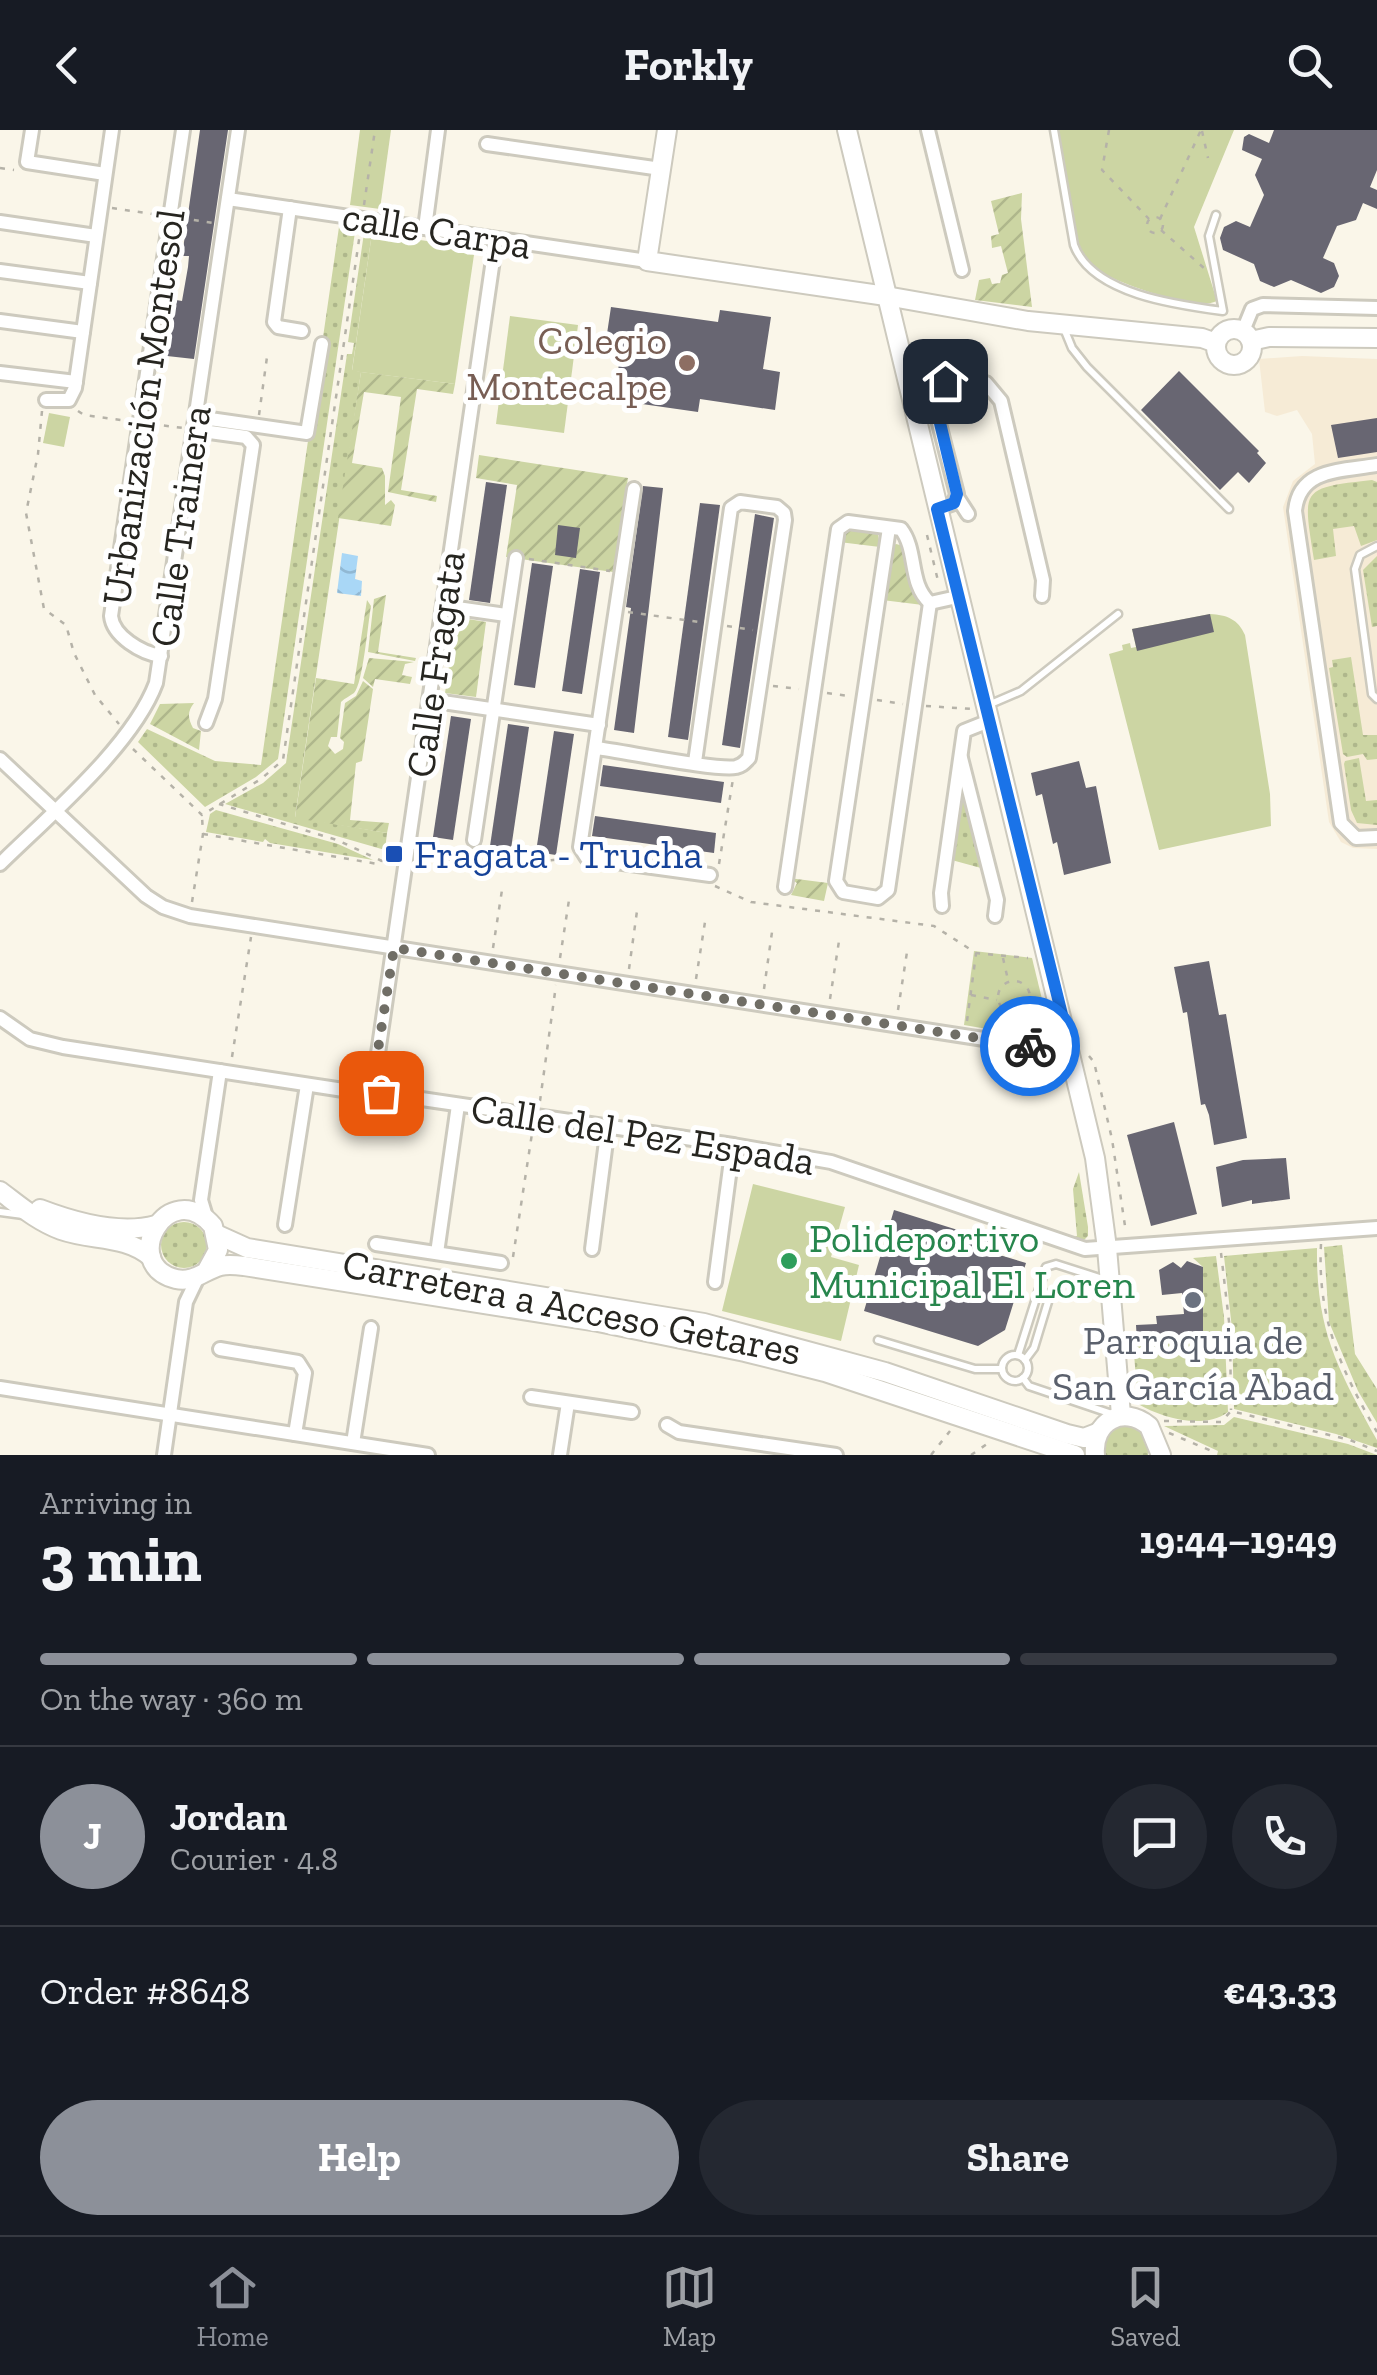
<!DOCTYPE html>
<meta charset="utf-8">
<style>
:root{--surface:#171b24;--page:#242831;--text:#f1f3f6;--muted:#9ea1a6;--line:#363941;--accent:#8c9099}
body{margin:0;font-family:"Zilla Slab",serif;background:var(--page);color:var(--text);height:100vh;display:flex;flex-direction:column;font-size:38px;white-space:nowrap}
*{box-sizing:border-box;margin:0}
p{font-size:32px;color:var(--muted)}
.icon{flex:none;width:55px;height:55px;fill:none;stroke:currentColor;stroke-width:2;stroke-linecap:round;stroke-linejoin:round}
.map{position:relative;height:1325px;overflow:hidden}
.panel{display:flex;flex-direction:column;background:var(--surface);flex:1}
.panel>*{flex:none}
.pin{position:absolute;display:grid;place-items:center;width:85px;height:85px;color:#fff;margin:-42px;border-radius:20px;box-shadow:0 5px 15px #0006}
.courier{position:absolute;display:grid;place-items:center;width:100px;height:100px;margin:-50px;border:8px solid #1a73e8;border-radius:50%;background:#fff;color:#222;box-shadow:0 2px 12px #0007}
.overview em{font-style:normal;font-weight:800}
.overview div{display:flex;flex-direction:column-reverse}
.overview{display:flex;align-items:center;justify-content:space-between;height:170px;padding:0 40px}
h1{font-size:65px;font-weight:800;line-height:75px}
.bar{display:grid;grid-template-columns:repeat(4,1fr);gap:15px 10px;align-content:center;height:120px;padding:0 40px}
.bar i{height:12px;border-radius:8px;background:var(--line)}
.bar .on{background:var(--accent)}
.bar p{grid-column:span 4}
.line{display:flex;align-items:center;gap:25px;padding:0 40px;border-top:2px solid var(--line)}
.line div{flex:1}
.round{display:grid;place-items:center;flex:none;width:105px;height:105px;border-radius:52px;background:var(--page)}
.cta{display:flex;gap:20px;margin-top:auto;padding:20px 40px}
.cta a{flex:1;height:115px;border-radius:60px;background:var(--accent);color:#fff;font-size:40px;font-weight:800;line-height:115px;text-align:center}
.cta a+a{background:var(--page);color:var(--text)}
header{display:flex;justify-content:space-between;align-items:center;height:130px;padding:0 40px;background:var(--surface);font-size:45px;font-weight:800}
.menu{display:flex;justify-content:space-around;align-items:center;height:140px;border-top:2px solid var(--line);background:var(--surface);font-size:28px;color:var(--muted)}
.menu a{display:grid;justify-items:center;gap:5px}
.menu .on{color:var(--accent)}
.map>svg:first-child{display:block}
.medical{fill:#f6ebd6}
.grass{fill:url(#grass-dots)}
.park{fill:#ccd5a3}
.garden{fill:url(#garden-furrows)}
.water{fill:url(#water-waves)}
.building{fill:#686672}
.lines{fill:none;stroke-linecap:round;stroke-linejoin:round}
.lane-casing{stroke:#cdcabe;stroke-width:11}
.street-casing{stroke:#cdcabe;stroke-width:18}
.secondary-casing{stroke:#cdcabe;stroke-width:22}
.path{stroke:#b5b2a8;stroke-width:2.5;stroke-dasharray:5 8;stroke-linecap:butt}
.lane{stroke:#fff;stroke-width:6}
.street{stroke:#fff;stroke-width:12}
.secondary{stroke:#fff;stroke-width:18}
.done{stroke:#706e66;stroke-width:10;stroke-dasharray:0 18}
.route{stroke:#1a73e8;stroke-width:12}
.education-dot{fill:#8d6e63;stroke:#fff;stroke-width:4}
.transit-dot{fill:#1a4fb4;stroke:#fff;stroke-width:4}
.leisure-dot{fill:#2e9e5b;stroke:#fff;stroke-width:4}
.worship-dot{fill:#6b7280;stroke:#fff;stroke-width:4}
.labels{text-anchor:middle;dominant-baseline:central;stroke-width:10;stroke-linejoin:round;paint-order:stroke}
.street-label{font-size:40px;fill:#262520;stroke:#fff}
.education-label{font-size:40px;fill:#785e54;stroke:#fff;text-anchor:end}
.transit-label{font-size:40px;fill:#164399;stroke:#fff;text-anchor:start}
.leisure-label{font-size:40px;fill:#27864d;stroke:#fff;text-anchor:start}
.worship-label{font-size:40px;fill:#5b616d;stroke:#fff}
</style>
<header><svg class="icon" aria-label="back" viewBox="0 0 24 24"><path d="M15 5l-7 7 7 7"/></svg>Forkly<svg class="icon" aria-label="search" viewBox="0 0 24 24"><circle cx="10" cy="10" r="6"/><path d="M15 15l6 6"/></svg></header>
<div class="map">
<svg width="1377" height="1325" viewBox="0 0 1377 1325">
<defs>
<pattern id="grass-dots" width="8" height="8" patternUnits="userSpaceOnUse" patternTransform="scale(2.5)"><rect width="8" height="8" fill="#ccd5a3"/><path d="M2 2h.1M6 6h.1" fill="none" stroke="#afb78c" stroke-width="1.8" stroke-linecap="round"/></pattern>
<pattern id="garden-furrows" width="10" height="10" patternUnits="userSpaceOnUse" patternTransform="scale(2.5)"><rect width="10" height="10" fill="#ccd5a3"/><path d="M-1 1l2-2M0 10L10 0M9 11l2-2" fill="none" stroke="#afb78c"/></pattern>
<pattern id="water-waves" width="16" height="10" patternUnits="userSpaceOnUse" patternTransform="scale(2.5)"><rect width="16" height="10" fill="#a9d7f6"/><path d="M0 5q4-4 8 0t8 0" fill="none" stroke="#91b8d3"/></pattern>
</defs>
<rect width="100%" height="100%" fill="#faf6e9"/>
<!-- medical -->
<polygon class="medical" points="1302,226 1377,229 1377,719 1353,718 1341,712 1329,692 1283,377 1293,351 1315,334 1312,304 1297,280 1277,286 1265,282 1259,229"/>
<!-- grass -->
<g class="grass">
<polygon points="339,97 355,102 278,629 256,647 205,677 138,612 147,599 215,631 261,635"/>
<polygon points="364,103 372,103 352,240 361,242 295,687 387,703 385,720 225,674 263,653 286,633 347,224 352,224 354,213 348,212"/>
<path d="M1372,350L1377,352V410L1361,416L1354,396L1333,399L1336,426L1314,430C1303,359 1299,358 1372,350Z"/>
<polygon points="1377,426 1377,496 1372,497 1363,440"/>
<polygon points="1351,527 1363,605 1377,605 1377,629 1367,630 1363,624 1347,627 1343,624 1329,538 1333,537 1332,530"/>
<polygon points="1359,628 1366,671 1377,670 1377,695 1357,693 1351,680 1344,634 1345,631"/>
<polygon points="962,658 981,738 948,729"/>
<polygon points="216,680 338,714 373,730 270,713 265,709 263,712 206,702 210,684"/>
<polygon points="1079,1042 1088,1097 1088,1106 1084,1110 1078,1110 1075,1106 1077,1106 1073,1059"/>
<circle cx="184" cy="1115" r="23"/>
<polygon points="1342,1115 1355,1224 1377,1259 1377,1293 1358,1261 1329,1192 1324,1117"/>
<path d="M1317,1118C1316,1201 1338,1240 1377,1310V1318L1336,1304L1234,1279L1232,1199L1224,1126Z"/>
<path d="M1216,1126L1224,1187L1228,1282C1204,1300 1162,1288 1138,1274L1133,1211L1203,1205V1137L1193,1128Z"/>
<polygon points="1234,1287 1348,1314 1377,1325 1217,1325 1218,1321 1164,1296 1224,1295"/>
<polygon points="1123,1293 1142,1300 1149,1318 1148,1325 1102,1325 1105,1303"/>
</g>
<!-- park -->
<g class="park">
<polygon points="360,0 391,0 380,79 350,75"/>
<path d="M1058,0H1234L1194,97L1217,171C1200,179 1173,169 1156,164C1139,159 1095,144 1085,130C1069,108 1063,30 1058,0Z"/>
<polygon points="372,103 475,118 455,254 352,241"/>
<polygon points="510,186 578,195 564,303 496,294"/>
<polygon points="49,283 70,287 64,317 43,313"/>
<path d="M1210,484C1227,485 1238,489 1245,505L1270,664L1271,696L1159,720L1109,524L1123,520L1122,515L1130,513L1131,518L1136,517L1132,499Z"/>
<polygon points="974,821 1032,828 1052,910 964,895"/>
<polygon points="753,1054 845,1077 831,1127 859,1135 841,1211 722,1181"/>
</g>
<!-- garden -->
<g class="garden">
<polygon points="1022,63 1021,89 1032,177 975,170 979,150 990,148 992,154 1000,153 1002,145 1008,143 1001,116 992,118 991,106 999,104 991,71"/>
<polygon points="361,242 455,254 453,264 417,259 401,360 437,366 436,372 388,362 401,267 364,262 352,333 382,338 385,346 385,375 391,370 395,375 391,396 338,388"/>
<polygon points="479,325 628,348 613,442 506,427 517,355 476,348"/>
<polygon points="847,398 878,403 880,417 839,412 840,404"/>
<polygon points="896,414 904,416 923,475 882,470 892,416"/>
<polygon points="386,465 378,522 416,528 415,531 368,522 374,469"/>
<path d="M367,470L371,476C368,492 363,554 354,563C350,566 345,568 341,572L337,607H331L328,616L335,624L343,619L344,612L340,608L345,573L356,566L363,551L373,559L362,631L356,633L350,690L389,693L387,703L295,688L316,548L354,554Z"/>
<polygon points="456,487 486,492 476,567 445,563"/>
<polygon points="369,528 414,532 405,534 402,545 412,547 410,554 375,549 373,557 363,548"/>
<path d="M194,573C187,582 188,588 193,598L201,601L199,620L150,594L160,574Z"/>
<polygon points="789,748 828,753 824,771 791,765 797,753"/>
</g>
<!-- water -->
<polygon class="water" points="342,423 358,426 355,449 362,451 361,466 337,463"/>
<!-- building -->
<g class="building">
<polygon points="200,0 228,0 194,229 167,226 174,179 176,170 182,171 188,137 189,126 182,126"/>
<polygon points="1274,0 1377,0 1377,40 1370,57 1377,60 1377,79 1363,73 1356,90 1337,96 1323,128 1334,133 1339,146 1334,157 1321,163 1291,150 1274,157 1260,151 1254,134 1223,120 1220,108 1224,97 1236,91 1250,97 1264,65 1255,45 1262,29 1242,20 1244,7 1249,4 1269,13"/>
<polygon points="611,177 718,192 720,180 771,187 763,239 780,242 775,280 700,269 698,282 614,270 621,219 605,217"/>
<polygon points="1179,241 1259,321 1257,323 1266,333 1249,353 1238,342 1220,360 1141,280"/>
<polygon points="1377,288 1377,322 1338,328 1331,295"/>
<polygon points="486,352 507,355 490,473 469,470"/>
<polygon points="643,356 663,358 634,603 614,600 631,478 626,477"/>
<polygon points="700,373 720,375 688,610 668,607"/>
<polygon points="755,384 774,388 740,618 722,615"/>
<polygon points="558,395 580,398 576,428 555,425"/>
<polygon points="532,433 553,436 535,558 514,555"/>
<polygon points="580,439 600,442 582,564 562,561"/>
<polygon points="1210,484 1214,502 1137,521 1132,499"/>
<polygon points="451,586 471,589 453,710 433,707"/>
<polygon points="508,594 529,597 511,719 490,716"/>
<polygon points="554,601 574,604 556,725 536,722"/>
<polygon points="1079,631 1086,658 1096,656 1111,733 1064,745 1057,712 1053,714 1042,664 1036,666 1031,643"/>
<polygon points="603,635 724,652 721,673 600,656"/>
<polygon points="595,686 716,703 714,723 592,706"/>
<polygon points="1209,831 1219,885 1226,884 1247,1008 1214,1015 1209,985 1205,974 1201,975 1187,882 1183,883 1174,837"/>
<polygon points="1174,992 1197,1084 1151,1096 1127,1005"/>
<polygon points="1286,1028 1290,1069 1252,1074 1252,1070 1222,1077 1216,1037 1243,1030"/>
<polygon points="894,1080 996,1112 993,1123 1026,1133 1005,1200 978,1216 864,1181"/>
<polygon points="1187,1131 1203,1137 1203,1206 1137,1212 1136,1195 1157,1194 1156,1186 1184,1184 1182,1163 1162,1165 1159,1140 1173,1132 1181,1138"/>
</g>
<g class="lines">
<!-- lane casing -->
<g class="lane-casing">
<g id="lane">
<path d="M1054,0L1074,115C1092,164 1177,175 1223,181L1209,106L1216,85"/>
<polyline points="1063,196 1072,218 1087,237 1229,379"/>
<polyline points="1377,416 1360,425 1355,439 1372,564 1377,569"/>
<polyline points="986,576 1021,561 1118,484"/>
<polyline points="0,1082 23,1085"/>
<polyline points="878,1210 975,1239 1002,1239"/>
<circle cx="1015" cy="1238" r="13"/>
<polyline points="1018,1225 1046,1137 1056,1134 1109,1151"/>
<polyline points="1025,1230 1034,1218 1051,1162"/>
<polyline points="1023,1248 1029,1256 1112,1284"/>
</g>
</g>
<!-- street casing -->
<g class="street-casing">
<g id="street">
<polyline points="32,0 27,32 105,44"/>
<polyline points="928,0 962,140"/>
<polyline points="487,14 661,39"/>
<polyline points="228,69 647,131"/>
<polyline points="290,78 274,192 278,197 302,201"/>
<polyline points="0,92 96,106"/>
<polyline points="425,98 438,0"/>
<polyline points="0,141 90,153"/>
<polyline points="0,191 83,202"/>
<polyline points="1243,201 1252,179 1263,175 1377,178"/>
<polyline points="0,243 76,252"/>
<polyline points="46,270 69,270 75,258 112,0"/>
<polyline points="196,287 307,303 322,214"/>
<polyline points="195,300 246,307 253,315 215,569 206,593"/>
<path d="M1377,335C1342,341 1299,338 1295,381L1341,693L1356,708L1377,707"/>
<polyline points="634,359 580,717 587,728 710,745"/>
<polyline points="957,367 968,384"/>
<path d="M937,379L954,373L957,364L934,274C933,242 963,249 986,253L1001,271L1043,450L1042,466"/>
<polyline points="889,398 836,751 843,762 878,768 888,760 930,473"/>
<polyline points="443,476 506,485"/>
<path d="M161,526C141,523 113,506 111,486L183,0"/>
<polyline points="429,570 599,595"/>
<path d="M596,618C622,621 717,641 736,637C743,635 744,633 749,628L785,390L784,383L777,377L740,372L731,378L695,632"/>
<polyline points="961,628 997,770 995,786"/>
<polyline points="0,629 146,766 163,777 190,786 1055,920 1070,917"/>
<polyline points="474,710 516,428"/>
<path d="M0,734C49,686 133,615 156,553L238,0"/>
<path d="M785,757L838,399L848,392L901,399C918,421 908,453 930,473L957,467"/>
<polyline points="942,776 941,763 964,601 989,591"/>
<polyline points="0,888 30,909 63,917 363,963 373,958 381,963 733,1015 831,1032 1085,1119 1377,1098"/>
<polyline points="373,958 496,109"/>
<polyline points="207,1090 201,1070 220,941"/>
<polyline points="285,1095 307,955"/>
<polyline points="376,1114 501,1133"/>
<polyline points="592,1119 608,996"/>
<polyline points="437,1123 458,975"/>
<polyline points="715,1152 733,1015"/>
<polyline points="220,1219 298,1232 305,1243 295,1304"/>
<polyline points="0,1258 428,1325"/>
<polyline points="531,1267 632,1282"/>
<polyline points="667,1295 679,1302 836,1325"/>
<polyline points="353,1313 371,1198"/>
<polyline points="164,1325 186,1172 198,1147"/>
<polyline points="560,1325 568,1273"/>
</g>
</g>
<!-- secondary casing -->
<g class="secondary-casing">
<g id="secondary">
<polyline points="667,0 647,131 886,166 1028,191 1202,208 1216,213"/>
<polyline points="847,0 1095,1028 1107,1118 1121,1285"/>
<circle cx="1234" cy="217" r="18"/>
<polyline points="1251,211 1269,207 1377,208"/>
<path d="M0,1061C20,1076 37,1091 61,1100C92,1111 125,1105 151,1127"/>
<path d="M40,1079C74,1092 119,1105 156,1095"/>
<polyline points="216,1104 247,1118 704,1193 885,1242 1067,1304 1084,1308 1097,1303"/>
<path d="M206,1142L218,1120L213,1096C168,1044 118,1135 176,1149C194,1153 205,1140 220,1136C228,1134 236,1135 244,1136L598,1192L745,1222L825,1242L1075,1325"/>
<path d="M1095,1325C1092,1292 1123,1274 1149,1296L1161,1325"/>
</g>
</g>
<!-- path -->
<g class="path">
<polyline points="1109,0 1102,40 1149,89"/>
<polyline points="1202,1 1208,28"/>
<polyline points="0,38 14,40"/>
<polyline points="364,75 375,0"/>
<polyline points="112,78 159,85"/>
<circle cx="1155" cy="95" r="8"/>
<polyline points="181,88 213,93"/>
<polyline points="1160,89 1201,0"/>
<polyline points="1161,100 1205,139"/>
<polyline points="42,281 38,324 26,383 44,479 66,495 74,523 95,565 119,594"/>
<polyline points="78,281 84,285 128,291"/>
<polyline points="259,285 267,227"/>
<polyline points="151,294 183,298"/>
<polyline points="927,405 939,455"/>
<polyline points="529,429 610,441"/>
<polyline points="628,482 699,492"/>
<polyline points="727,496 753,500"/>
<polyline points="773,556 799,559"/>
<polyline points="827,563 849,566"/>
<polyline points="877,570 903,574"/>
<polyline points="926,576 973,579"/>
<polyline points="133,619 202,685 261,649 283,630 360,103"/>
<polyline points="203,704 378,734 382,731 337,710 219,674"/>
<polyline points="421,728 526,733 573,728"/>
<polyline points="719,734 733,649"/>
<polyline points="715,756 751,772 934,796 976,823 1028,828"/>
<polyline points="192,772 203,704 202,686"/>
<polyline points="493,818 502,760"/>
<polyline points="560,828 569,770"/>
<polyline points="1003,828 1008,850"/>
<polyline points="629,839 637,781"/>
<polyline points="696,849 705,792"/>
<circle cx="1014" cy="867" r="16"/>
<polyline points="764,859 772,802"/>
<polyline points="971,865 997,870"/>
<polyline points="830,869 839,811"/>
<polyline points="898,880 907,822"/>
<polyline points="1020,884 1024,900"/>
<polyline points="967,891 976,824"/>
<polyline points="1089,926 1094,932 1112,1009 1125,1096 1129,1101"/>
<polyline points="232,927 251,807"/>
<polyline points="540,971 556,855"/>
<path d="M1321,1114C1317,1188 1341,1240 1377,1302"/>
<polyline points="1221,1123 1230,1200 1231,1280"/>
<polyline points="513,1127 533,997"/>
<polyline points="1091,1264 1104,1255"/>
<polyline points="1164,1291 1221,1292 1231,1281 1350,1310 1377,1321"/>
<polyline points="1169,1303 1214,1322"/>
<polyline points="931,1325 950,1301"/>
<polyline points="971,1325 987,1314"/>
</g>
<!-- lane -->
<use href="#lane" class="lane"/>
<!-- street -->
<use href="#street" class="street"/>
<!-- secondary -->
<use href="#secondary" class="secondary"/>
</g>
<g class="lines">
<!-- done -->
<polyline class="done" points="381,963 372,958 394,818 1030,916"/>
<!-- route -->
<polyline class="route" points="945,251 937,257 934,268 957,364 954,373 937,379 1070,917 1055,920 1030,916"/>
</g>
<!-- markers -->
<circle class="education-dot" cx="687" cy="233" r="10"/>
<rect class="transit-dot" x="384" y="714" width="20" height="20" rx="5"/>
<circle class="leisure-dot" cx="789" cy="1131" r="10"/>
<circle class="worship-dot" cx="1193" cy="1170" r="10"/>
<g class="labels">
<!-- street labels -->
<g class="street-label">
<text transform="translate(437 100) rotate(9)">calle Carpa</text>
<text transform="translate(143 277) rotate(-82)">Urbanización Montesol</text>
<text transform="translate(180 396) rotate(-82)">Calle Trainera</text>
<text transform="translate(435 534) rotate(-82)">Calle Fragata</text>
<text transform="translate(643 1004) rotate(9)">Calle del Pez Espada</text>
<text transform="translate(572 1177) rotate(11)">Carretera a Acceso Getares</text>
</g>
<!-- education labels -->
<g class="education-label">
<text x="667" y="210">Colegio<tspan x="667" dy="46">Montecalpe</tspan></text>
</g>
<!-- transit labels -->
<g class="transit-label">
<text x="414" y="724">Fragata - Trucha</text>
</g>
<!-- leisure labels -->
<g class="leisure-label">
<text x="809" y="1108">Polideportivo<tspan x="809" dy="46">Municipal El Loren</tspan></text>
</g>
<!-- worship labels -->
<g class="worship-label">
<text x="1193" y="1210">Parroquia de<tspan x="1193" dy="46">San García Abad</tspan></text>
</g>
</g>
</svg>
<div class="pin" style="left:381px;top:963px;background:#ea580c"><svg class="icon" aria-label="bag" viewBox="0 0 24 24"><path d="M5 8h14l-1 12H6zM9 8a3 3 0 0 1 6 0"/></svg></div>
<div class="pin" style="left:945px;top:251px;background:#1f2937"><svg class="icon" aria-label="home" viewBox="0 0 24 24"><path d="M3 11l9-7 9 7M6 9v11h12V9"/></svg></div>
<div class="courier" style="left:1030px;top:916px"><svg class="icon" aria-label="bike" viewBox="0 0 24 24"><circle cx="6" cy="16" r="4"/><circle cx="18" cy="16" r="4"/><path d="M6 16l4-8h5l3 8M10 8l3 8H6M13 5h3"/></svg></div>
</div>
<section class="panel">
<div class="overview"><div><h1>3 min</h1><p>Arriving in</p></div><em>19:44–19:49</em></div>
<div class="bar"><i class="on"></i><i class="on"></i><i class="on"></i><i></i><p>On the way · 360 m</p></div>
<div class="line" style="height:180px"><b class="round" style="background:var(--accent);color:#fff">J</b><div><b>Jordan</b><p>Courier · 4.8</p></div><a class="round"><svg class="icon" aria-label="chat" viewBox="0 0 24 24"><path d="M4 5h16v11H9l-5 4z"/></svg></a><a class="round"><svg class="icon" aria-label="phone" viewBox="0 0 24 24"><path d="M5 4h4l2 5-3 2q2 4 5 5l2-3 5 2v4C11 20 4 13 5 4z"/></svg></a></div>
<div class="line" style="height:130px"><div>Order #8648</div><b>€43.33</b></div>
<div class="cta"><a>Help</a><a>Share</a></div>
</section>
<nav class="menu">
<a class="on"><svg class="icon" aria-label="home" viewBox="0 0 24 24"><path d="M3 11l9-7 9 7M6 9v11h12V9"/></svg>Home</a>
<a><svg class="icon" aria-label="map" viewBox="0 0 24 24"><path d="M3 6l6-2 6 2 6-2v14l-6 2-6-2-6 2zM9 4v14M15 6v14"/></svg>Map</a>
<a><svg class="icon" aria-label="saved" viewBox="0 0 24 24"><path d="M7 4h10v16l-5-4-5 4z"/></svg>Saved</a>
</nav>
